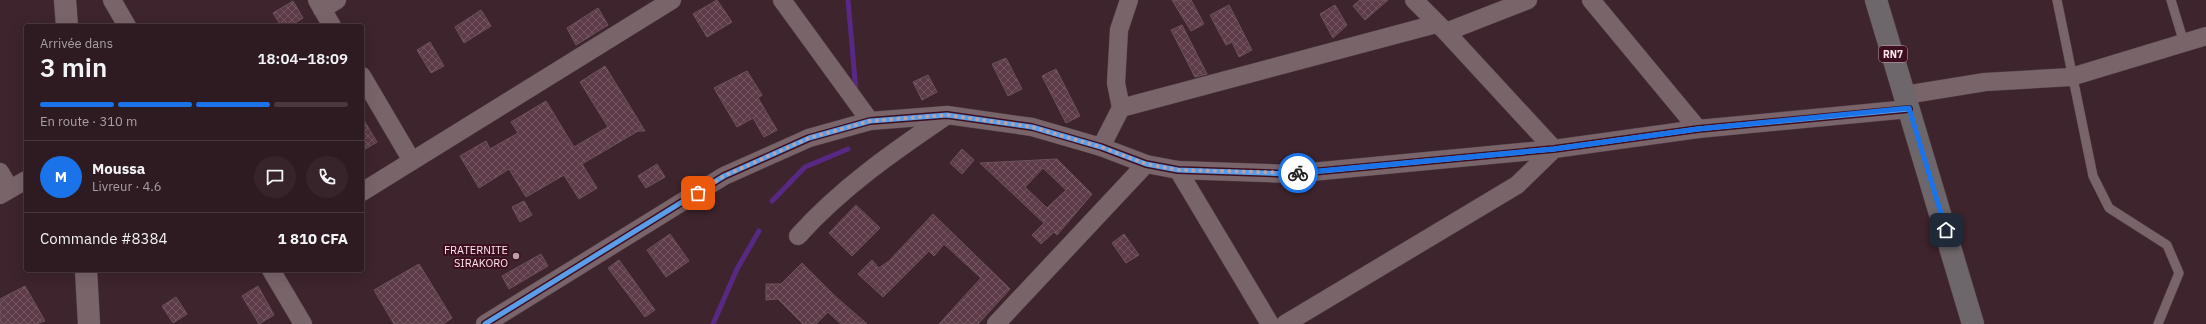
<!DOCTYPE html>
<html lang="fr">
<meta charset="utf-8">
<style>
:root{--surface:#2e1b21;--page:#36242a;--text:#f1f3f6;--muted:#a7a1a5;--line:#49393f;--accent:#1a73e8}
body{margin:0;font-family:"IBM Plex Sans",sans-serif;background:var(--page);color:var(--text);height:100vh;display:flex;flex-direction:column;font-size:15px;white-space:nowrap}
*{box-sizing:border-box;margin:0}
p{font-size:13px;color:var(--muted)}
.icon{flex:none;width:22px;height:22px;fill:none;stroke:currentColor;stroke-width:2;stroke-linecap:round;stroke-linejoin:round}
.map{position:relative;flex:1;overflow:hidden}
.sheet{position:absolute;left:24px;top:24px;width:340px;height:248px;display:flex;flex-direction:column;background:var(--surface);border-radius:4px;box-shadow:0 4px 16px #0002,0 0 0 1px var(--line)}
.sheet>*{flex:none}
.pin{position:absolute;display:grid;place-items:center;width:34px;height:34px;color:#fff;margin:-17px;border-radius:8px;box-shadow:0 2px 6px #0006}
.courier{position:absolute;display:grid;place-items:center;width:40px;height:40px;margin:-20px;border:3px solid #1a73e8;border-radius:50%;background:#fff;color:#222;box-shadow:0 1px 5px #0007}
.overview em{font-style:normal;font-weight:600}
.overview div{display:flex;flex-direction:column-reverse}
.overview{display:flex;align-items:center;justify-content:space-between;height:68px;padding:0 16px}
h1{font-size:26px;font-weight:600;line-height:30px}
.bar{display:grid;grid-template-columns:repeat(4,1fr);gap:6px 4px;align-content:center;height:48px;padding:0 16px}
.bar i{height:5px;border-radius:3px;background:var(--line)}
.bar .current{background:var(--accent)}
.bar p{grid-column:span 4}
.line{display:flex;align-items:center;gap:10px;padding:0 16px;border-top:1px solid var(--line)}
.line div{flex:1}
.round{display:grid;place-items:center;flex:none;width:42px;height:42px;border-radius:21px;background:var(--page)}
.map>svg:first-child{display:block}
.lines{fill:none;stroke-linecap:round;stroke-linejoin:round}
.stream{stroke:#572985;stroke-width:5}
.building{fill:url(#building-cross-hatch);stroke:#6a545a;fill-rule:evenodd}
.service-casing{stroke:#554148;stroke-width:10}
.minor-casing{stroke:#554148;stroke-width:19}
.tertiary-casing{stroke:#554148;stroke-width:23}
.trunk-casing{stroke:#554148;stroke-width:23}
.service{stroke:#79646a;stroke-width:9}
.minor{stroke:#79646a;stroke-width:18}
.tertiary{stroke:#79646a;stroke-width:22}
.trunk{stroke:#6d666a;stroke-width:22}
.cycleway-casing{stroke:#3d0e20;stroke-width:8}
.cycleway{stroke:#5a9eea;stroke-width:5}
.done{stroke:#b9a3a9;stroke-width:4;stroke-dasharray:0 7.2}
.route{stroke:#1a73e8;stroke-width:5}
.poi-dot{fill:#b9a3a9;stroke:#3d0e20;stroke-width:1.5}
.labels{text-anchor:middle;dominant-baseline:central;stroke-width:4;stroke-linejoin:round;paint-order:stroke}
.shield{fill:#3d0e20;stroke:#c2a6af;stroke-width:1}
.shield-label{font-size:10px;font-weight:bold;fill:#fbe7ec}
.poi-label{font-size:11px;fill:#fbe7ec;stroke:#3d0e20;text-anchor:end}
</style>
<div class="map">
<svg width="2206" height="324" viewBox="0 0 2206 324">
<defs>
<pattern id="building-cross-hatch" width="8" height="8" patternUnits="userSpaceOnUse"><rect width="8" height="8" fill="#5d3b48"/><path d="M0 0l8 8M0 8l8-8" fill="none" stroke="#755763"/></pattern>
</defs>
<rect width="100%" height="100%" fill="#3e242c"/>
<g class="lines">
<!-- stream -->
<g class="stream">
<polyline points="848,0 856,91"/>
<polyline points="772,201 805,167 848,149"/>
<polyline points="713,324 737,269 759,231"/>
</g>
</g>
<!-- building -->
<g class="building">
<polygon points="717,0 732,22 707,37 693,14"/>
<polygon points="1172,0 1191,0 1204,24 1191,31"/>
<polygon points="1360,0 1388,0 1365,20 1353,6"/>
<polygon points="293,1 303,18 290,26 281,26 273,13"/>
<polygon points="1229,5 1252,50 1239,57 1232,42 1226,45 1210,15"/>
<polygon points="1335,5 1347,25 1333,38 1320,14"/>
<polygon points="598,8 608,25 576,45 567,28"/>
<polygon points="481,10 491,26 464,43 455,27"/>
<polygon points="1182,25 1207,74 1195,77 1171,30"/>
<polygon points="430,42 444,66 431,73 417,50"/>
<polygon points="1006,58 1022,89 1008,96 992,64"/>
<polygon points="605,66 645,131 638,131 582,164 597,188 579,199 564,175 526,197 509,169 479,188 460,156 486,141 490,149 518,133 511,122 546,101 574,147 608,127 580,82"/>
<polygon points="1056,69 1080,116 1066,123 1042,76"/>
<polygon points="747,71 762,95 758,98 777,130 764,137 753,118 737,127 714,88"/>
<polygon points="928,75 937,92 922,100 913,82"/>
<polygon points="362,117 377,142 362,151"/>
<polygon points="962,149 974,160 962,174 950,163"/>
<path d="M1057,159L1092,194L1057,235L1054,232L1041,244L1032,235L1044,223L980,163ZM1043,168L1066,190L1047,208L1025,187Z"/>
<polygon points="657,164 665,177 646,188 638,176"/>
<polygon points="524,201 532,215 520,222 512,207"/>
<polygon points="856,205 880,228 852,256 829,233"/>
<polygon points="933,214 1010,289 978,324 939,324 981,278 944,244 934,256 929,251 883,297 858,274 872,260 879,268 889,261"/>
<polygon points="670,234 689,261 666,277 647,250"/>
<polygon points="1124,234 1139,255 1126,263 1112,243"/>
<polygon points="541,254 548,266 509,289 502,276"/>
<polygon points="619,260 655,310 645,317 608,268"/>
<polygon points="802,263 836,297 867,324 841,324 828,312 816,324 803,324 778,299 766,300 766,284 781,284"/>
<polygon points="419,264 452,318 443,324 394,324 374,290"/>
<polygon points="25,286 45,321 36,324 0,324 0,299"/>
<polygon points="258,286 274,315 259,324 242,296"/>
<polygon points="176,297 187,314 173,323 162,306"/>
</g>
<g class="lines">
<!-- service casing -->
<g class="service-casing">
<g id="service">
<polyline points="2057,0 2093,176 2109,208 2167,245 2179,273 2158,324"/>
<polyline points="2171,0 2184,43"/>
</g>
</g>
<!-- minor casing -->
<g class="minor-casing">
<g id="minor">
<polyline points="112,0 127,26"/>
<polyline points="317,0 332,26"/>
<polyline points="782,0 870,121"/>
<polyline points="1591,0 1698,129"/>
<polyline points="322,9 337,0"/>
<polyline points="1446,32 1528,0"/>
<polyline points="362,76 412,161"/>
<polyline points="1905,95 1985,82 2071,77 2206,36"/>
<polyline points="1121,108 1436,24"/>
<polyline points="1101,147 1121,108 1116,83 1119,30 1129,0"/>
<polyline points="1178,170 1270,324"/>
<polyline points="0,172 10,189"/>
<polyline points="362,192 672,0"/>
<polyline points="0,195 26,180"/>
<path d="M798,236C841,188 893,152 946,116"/>
<polyline points="271,270 303,324"/>
<polyline points="485,324 724,176 809,138 870,121 947,115 1032,127 1101,147 1146,164 1178,170 1290,174 1554,149 1698,129 1909,109"/>
<polyline points="996,324 1146,164"/>
<polyline points="1285,324 1517,185 1554,149 1446,32 1414,0"/>
</g>
</g>
<!-- tertiary casing -->
<g class="tertiary-casing">
<g id="tertiary">
<polyline points="65,0 67,26"/>
<polyline points="86,270 89,324"/>
</g>
</g>
<!-- trunk casing -->
<g class="trunk-casing">
<polyline id="trunk" points="1876,0 1973,324"/>
</g>
<!-- service -->
<use href="#service" class="service"/>
<!-- minor -->
<use href="#minor" class="minor"/>
<!-- tertiary -->
<use href="#tertiary" class="tertiary"/>
<!-- trunk -->
<use href="#trunk" class="trunk"/>
<!-- cycleway casing -->
<g class="cycleway-casing">
<polyline id="cycleway" points="485,324 724,176 809,138 870,121 947,115 1032,127 1101,147 1146,164 1178,170 1290,174 1554,149 1698,129 1909,109"/>
</g>
<!-- cycleway -->
<use href="#cycleway" class="cycleway"/>
</g>
<g class="lines">
<!-- done -->
<polyline class="done" points="698,193 724,176 809,138 870,121 947,115 1032,127 1101,147 1146,164 1178,170 1298,173"/>
<!-- route -->
<polyline class="route" points="1298,173 1554,149 1698,129 1909,108 1946,230"/>
</g>
<!-- markers -->
<circle class="poi-dot" cx="516" cy="256" r="4"/>
<g class="labels">
<!-- shield labels -->
<rect class="shield" x="1879" y="46" width="28" height="16" rx="3"/>
<g class="shield-label">
<text x="1893" y="54">RN7</text>
</g>
<!-- poi labels -->
<g class="poi-label">
<text x="508" y="250">FRATERNITE<tspan x="508" dy="13">SIRAKORO</tspan></text>
</g>
</g>
</svg>
<div class="pin" style="left:698px;top:193px;background:#ea580c"><svg class="icon" aria-label="bag" viewBox="0 0 24 24"><path d="M5 8h14l-1 12H6zM9 8a3 3 0 0 1 6 0"/></svg></div>
<div class="pin" style="left:1946px;top:230px;background:#1f2937"><svg class="icon" aria-label="home" viewBox="0 0 24 24"><path d="M3 11l9-7 9 7M6 9v11h12V9"/></svg></div>
<div class="courier" style="left:1298px;top:173px"><svg class="icon" aria-label="bike" viewBox="0 0 24 24"><circle cx="6" cy="16" r="4"/><circle cx="18" cy="16" r="4"/><path d="M6 16l4-8h5l3 8M10 8l3 8H6M13 5h3"/></svg></div>
<section class="sheet">
<div class="overview"><div><h1>3 min</h1><p>Arrivée dans</p></div><em>18:04–18:09</em></div>
<div class="bar"><i class="current"></i><i class="current"></i><i class="current"></i><i></i><p>En route · 310 m</p></div>
<div class="line" style="height:72px"><b class="round" style="background:var(--accent);color:#fff">M</b><div><b>Moussa</b><p>Livreur · 4.6</p></div><a class="round"><svg class="icon" aria-label="chat" viewBox="0 0 24 24"><path d="M4 5h16v11H9l-5 4z"/></svg></a><a class="round"><svg class="icon" aria-label="phone" viewBox="0 0 24 24"><path d="M5 4h4l2 5-3 2q2 4 5 5l2-3 5 2v4C11 20 4 13 5 4z"/></svg></a></div>
<div class="line" style="height:52px"><div>Commande #8384</div><b>1 810 CFA</b></div>
</section>
</div>
